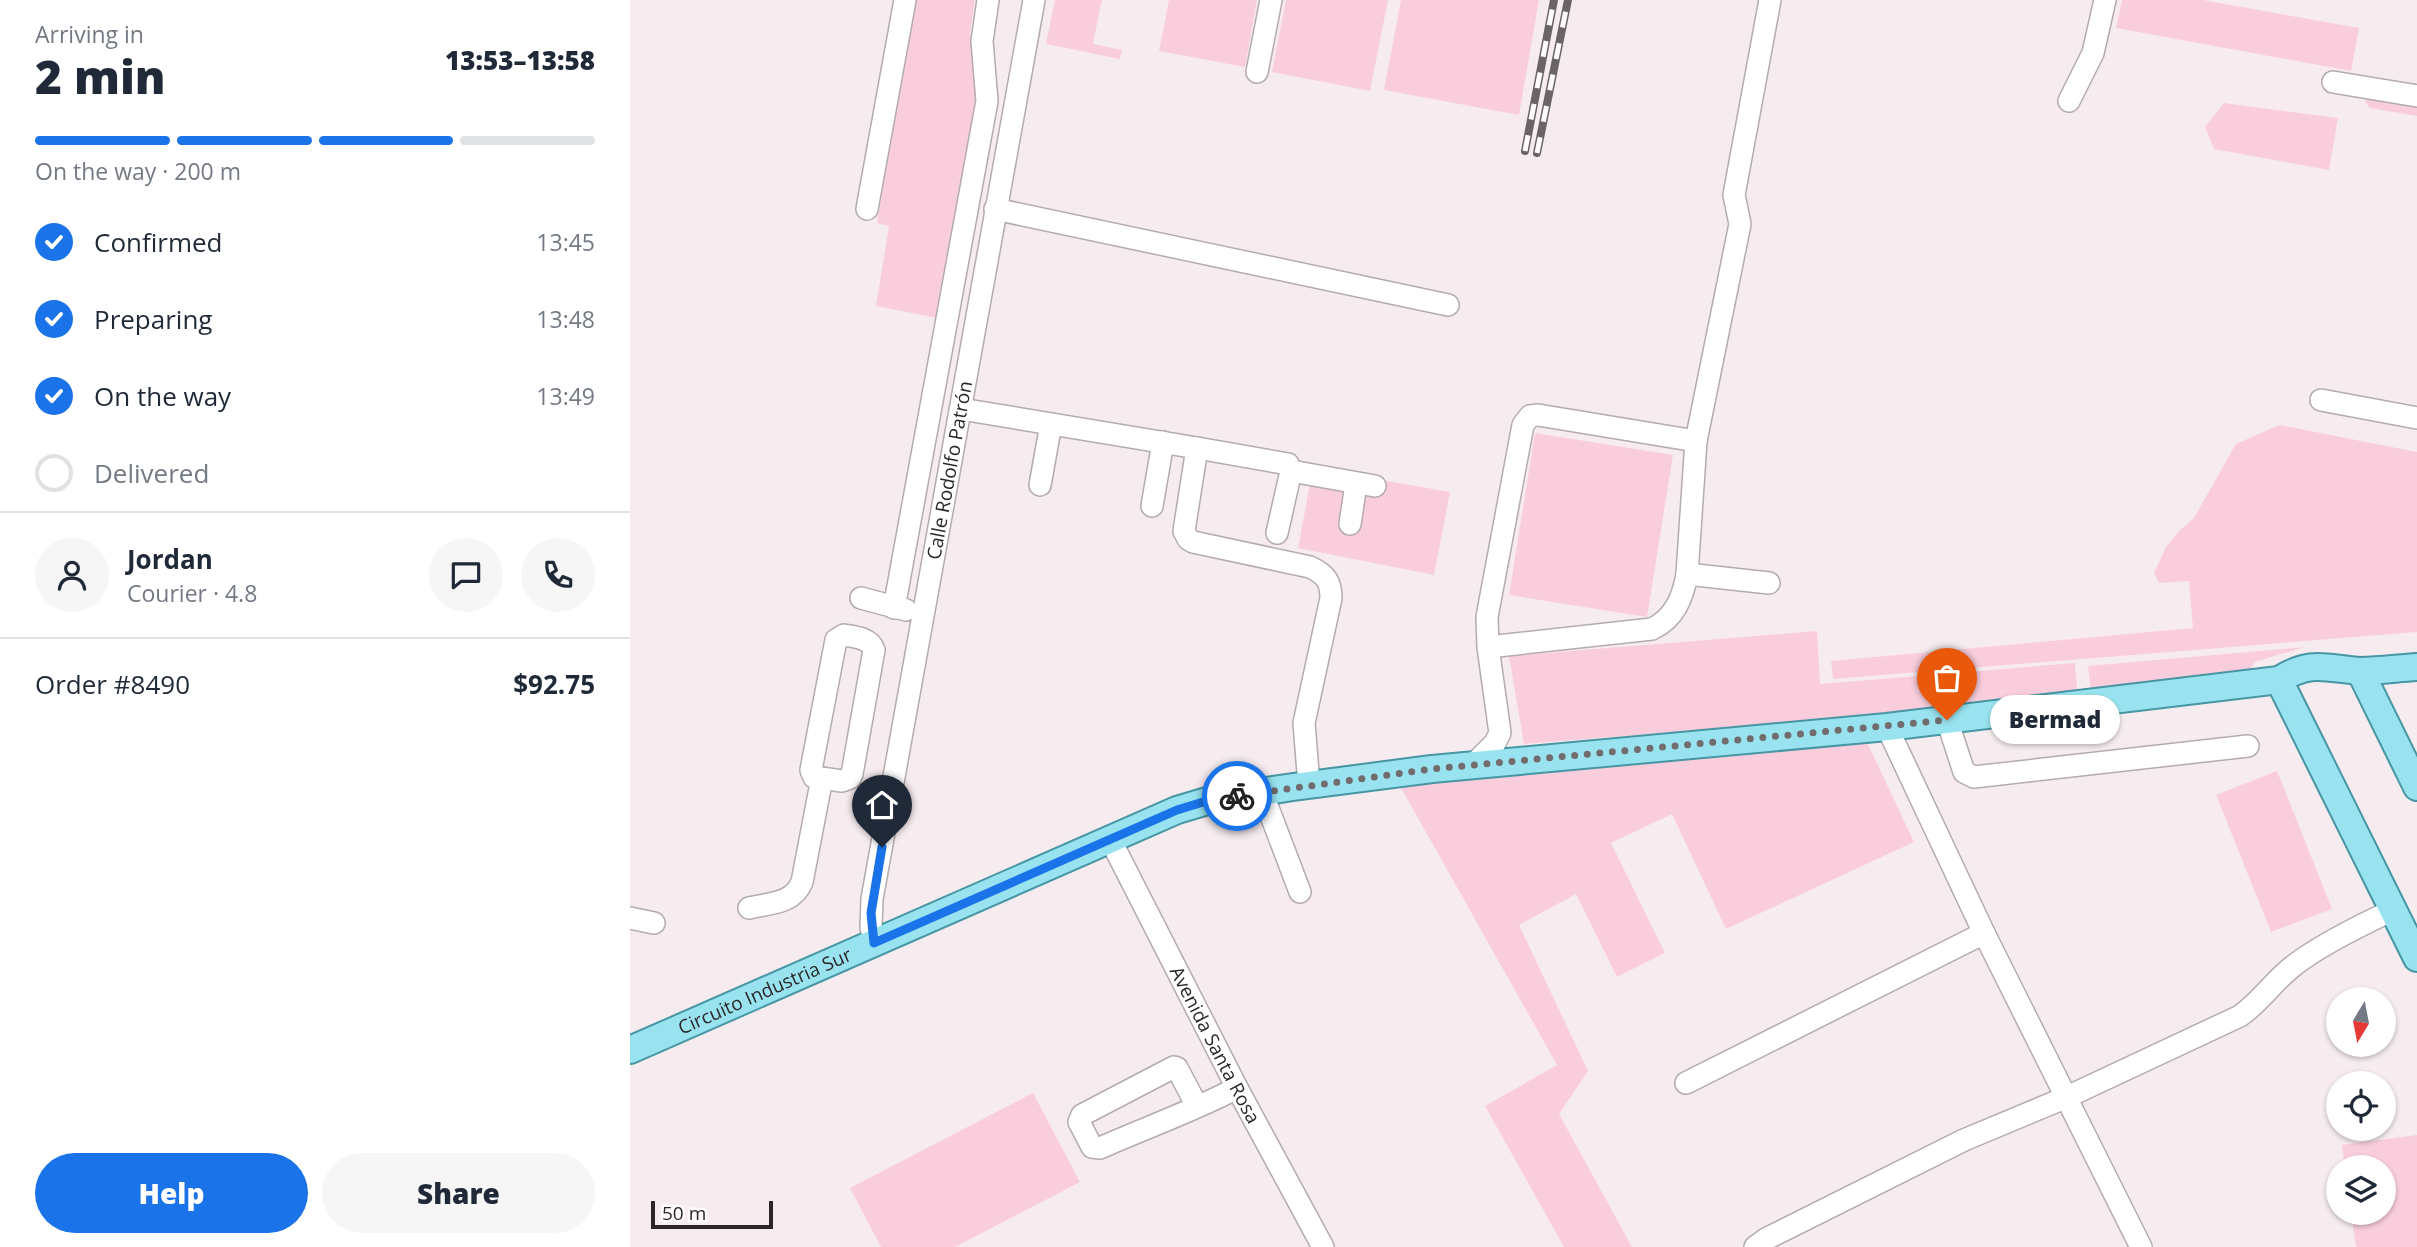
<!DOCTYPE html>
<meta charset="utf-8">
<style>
:root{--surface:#fff;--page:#f6f6f7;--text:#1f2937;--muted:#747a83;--line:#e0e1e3;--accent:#1a73e8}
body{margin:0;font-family:"Open Sans",sans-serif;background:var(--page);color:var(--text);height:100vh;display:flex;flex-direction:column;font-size:26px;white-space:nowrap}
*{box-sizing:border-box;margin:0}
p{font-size:23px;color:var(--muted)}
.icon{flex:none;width:38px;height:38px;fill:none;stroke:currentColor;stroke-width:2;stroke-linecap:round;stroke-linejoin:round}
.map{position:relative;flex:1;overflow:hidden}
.drawer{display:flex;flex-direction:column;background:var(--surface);width:630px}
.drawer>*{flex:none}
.needle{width:46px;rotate:190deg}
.fabs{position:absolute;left:1696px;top:987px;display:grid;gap:14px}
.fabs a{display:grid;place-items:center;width:70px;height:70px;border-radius:50%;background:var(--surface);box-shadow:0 2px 5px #0004;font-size:35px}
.scale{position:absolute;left:21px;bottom:18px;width:122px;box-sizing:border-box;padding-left:7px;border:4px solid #2b2728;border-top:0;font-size:19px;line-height:24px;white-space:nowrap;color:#2b2728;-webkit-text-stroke:5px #fffbfc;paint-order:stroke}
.pin{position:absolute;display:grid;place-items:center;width:60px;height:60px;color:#fff;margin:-72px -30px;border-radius:50% 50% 50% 0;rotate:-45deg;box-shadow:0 0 7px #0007}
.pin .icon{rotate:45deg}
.courier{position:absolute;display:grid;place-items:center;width:70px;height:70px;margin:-35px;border:5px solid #1a73e8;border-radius:50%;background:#fff;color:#222;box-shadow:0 2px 9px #0007}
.bubble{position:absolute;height:49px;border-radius:24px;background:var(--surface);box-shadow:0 2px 5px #0004;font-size:23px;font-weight:800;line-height:49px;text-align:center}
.summary em{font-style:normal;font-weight:800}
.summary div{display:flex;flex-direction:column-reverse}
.summary{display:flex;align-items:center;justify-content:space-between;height:119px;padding:0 35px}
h1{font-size:46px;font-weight:800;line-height:52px}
.bar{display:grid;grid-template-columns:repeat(4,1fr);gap:10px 7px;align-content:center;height:84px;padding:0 35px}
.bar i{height:9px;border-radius:5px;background:var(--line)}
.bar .on{background:var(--accent)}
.bar p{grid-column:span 4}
.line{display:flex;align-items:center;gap:18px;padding:0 35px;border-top:2px solid var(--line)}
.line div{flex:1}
.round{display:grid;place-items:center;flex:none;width:74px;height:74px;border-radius:37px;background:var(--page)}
ol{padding:0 35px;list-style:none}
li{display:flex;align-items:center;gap:21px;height:77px}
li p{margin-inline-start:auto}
li .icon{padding:7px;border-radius:50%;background:var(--accent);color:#fff;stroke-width:4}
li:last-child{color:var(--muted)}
li i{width:38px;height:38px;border:4px solid var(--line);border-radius:50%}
.action{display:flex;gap:14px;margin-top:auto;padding:14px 35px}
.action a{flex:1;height:80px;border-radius:42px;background:var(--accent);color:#fff;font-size:28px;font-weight:800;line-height:80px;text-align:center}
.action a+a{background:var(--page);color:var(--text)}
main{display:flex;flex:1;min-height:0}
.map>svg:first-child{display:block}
.green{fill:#facddd}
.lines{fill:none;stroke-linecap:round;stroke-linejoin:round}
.minor-casing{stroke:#b4abae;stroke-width:24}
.major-casing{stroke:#4696a3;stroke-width:30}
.minor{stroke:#fff;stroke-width:21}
.major{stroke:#98e3ef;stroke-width:26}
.rail-casing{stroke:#6a6465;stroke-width:8}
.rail{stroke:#fffbfc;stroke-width:5;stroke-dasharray:16;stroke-linecap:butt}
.done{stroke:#726c6e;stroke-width:7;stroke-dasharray:0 12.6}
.route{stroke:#1a73e8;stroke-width:9}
.labels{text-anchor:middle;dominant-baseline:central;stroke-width:5;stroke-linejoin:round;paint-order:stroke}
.street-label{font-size:19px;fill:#2b2728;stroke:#fffbfc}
</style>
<main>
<section class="drawer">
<div class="summary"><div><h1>2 min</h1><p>Arriving in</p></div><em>13:53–13:58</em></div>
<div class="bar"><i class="on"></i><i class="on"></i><i class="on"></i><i></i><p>On the way · 200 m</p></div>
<ol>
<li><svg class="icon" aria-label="check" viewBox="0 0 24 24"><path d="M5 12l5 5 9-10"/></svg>Confirmed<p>13:45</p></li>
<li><svg class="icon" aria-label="check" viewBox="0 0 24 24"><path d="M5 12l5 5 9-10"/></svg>Preparing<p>13:48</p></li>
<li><svg class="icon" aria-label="check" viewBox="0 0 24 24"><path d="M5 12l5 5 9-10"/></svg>On the way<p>13:49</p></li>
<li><i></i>Delivered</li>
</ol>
<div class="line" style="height:126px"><a class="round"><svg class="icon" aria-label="person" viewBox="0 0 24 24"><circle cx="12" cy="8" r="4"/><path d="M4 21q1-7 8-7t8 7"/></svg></a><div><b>Jordan</b><p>Courier · 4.8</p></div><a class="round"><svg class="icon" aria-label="chat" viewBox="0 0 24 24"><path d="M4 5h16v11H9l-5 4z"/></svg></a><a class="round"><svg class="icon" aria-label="phone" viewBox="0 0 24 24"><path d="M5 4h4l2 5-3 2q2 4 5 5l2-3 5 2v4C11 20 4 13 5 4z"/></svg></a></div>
<div class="line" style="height:91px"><div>Order #8490</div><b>$92.75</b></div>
<div class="action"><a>Help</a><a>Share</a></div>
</section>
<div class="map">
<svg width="1787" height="1247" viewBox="0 0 1787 1247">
<rect width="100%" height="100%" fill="#f6ecef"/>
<!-- green -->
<g class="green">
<polygon points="284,0 345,0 340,33 350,86 307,318 246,306 259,226 247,223"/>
<polygon points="425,0 473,0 471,3 463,44 492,50 490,59 416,44"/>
<polygon points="539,0 627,0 615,67 529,51"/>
<polygon points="656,0 758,0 740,91 642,72"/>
<polygon points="771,0 909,0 889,115 754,90"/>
<polygon points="1492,0 1573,0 1729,28 1721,71 1486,28"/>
<polygon points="1738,95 1787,101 1787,116 1740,108 1735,102"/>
<polygon points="1594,103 1708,118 1699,170 1584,149 1575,127"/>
<polygon points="1649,425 1787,452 1787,632 1203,679 1201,661 1563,628 1559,581 1529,583 1524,573 1536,547 1549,531 1564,518 1606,444"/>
<polygon points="905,433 1043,455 1017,617 879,595"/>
<polygon points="683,468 820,492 804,575 668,548"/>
<polygon points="1187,631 1190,684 1445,663 1448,699 894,744 879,656"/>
<polygon points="1675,647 1625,662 1616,677 1461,692 1458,666"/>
<polygon points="1237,742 1284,842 1096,929 1042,814 981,843 1035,953 987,977 946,894 889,925 958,1071 929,1114 1002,1247 934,1247 855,1106 927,1065 770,786"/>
<polygon points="1647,771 1702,909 1641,932 1586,795"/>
<polygon points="403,1093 450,1182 325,1247 251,1247 220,1188"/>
<polygon points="1787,1135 1787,1247 1726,1247 1721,1213 1754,1213 1754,1167 1715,1167 1712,1145"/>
</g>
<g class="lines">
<!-- minor casing -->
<g class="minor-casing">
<g id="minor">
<polyline points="627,72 641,0"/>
<polyline points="1703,82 1787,96"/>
<polyline points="1439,101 1463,53 1475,0"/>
<polyline points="237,209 275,0"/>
<polyline points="365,209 818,305"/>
<polyline points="1691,400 1787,418"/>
<path d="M331,409L567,448L554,531L558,539L563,542L680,567C695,574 701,581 701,598L674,723L679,785"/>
<polyline points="1066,441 1110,224 1104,195 1140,0"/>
<polyline points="567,448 658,464 661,471 647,533"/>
<polyline points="661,471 745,486"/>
<polyline points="410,485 421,424"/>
<polyline points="522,506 533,442"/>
<polyline points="720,524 726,484"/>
<polyline points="1057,574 1139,583"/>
<polyline points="231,598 276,610"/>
<polyline points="264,608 357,101 352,41 358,0"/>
<path d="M214,635C226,637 240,638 244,650L222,774L220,778L212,781L184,777L181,770L205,645L206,640Z"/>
<polyline points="1317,720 1334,772 1344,777 1618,746"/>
<polyline points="1257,727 1354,933 1511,1247"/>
<path d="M843,765L865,743L870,733L858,647L857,617L893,425L900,416L908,415L1066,441L1057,574C1053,597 1045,618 1022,629L858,647"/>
<polyline points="632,792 670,892"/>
<path id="s1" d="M480,839L607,1088L693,1247"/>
<path d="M119,908C140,903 163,904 172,882L192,778"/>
<polyline points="0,918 24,923"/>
<path id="s2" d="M244,943L241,927L242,899L404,0"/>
<polyline points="1056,1083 1354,933"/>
<path d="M567,1106L547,1068L544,1067L452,1115L449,1122L462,1147L470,1148C515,1128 563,1111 607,1088"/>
<path d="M1125,1247L1136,1239L1334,1140L1437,1097L1610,1016C1630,1002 1643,982 1662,967C1688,946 1733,924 1763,910"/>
</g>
</g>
<!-- major casing -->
<g class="major-casing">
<g id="major">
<polyline points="1730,671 1787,787"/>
<polyline points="1649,680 1787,958"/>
<path id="s3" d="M0,1050L547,810L584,799L663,787L802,769L1257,727L1649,680C1682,659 1696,669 1731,671C1749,671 1769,668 1787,667"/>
</g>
</g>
<!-- minor -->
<use href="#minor" class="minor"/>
<!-- major -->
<use href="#major" class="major"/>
<!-- rail casing -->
<g class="rail-casing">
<g id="rail">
<polyline points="895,151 924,0"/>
<polyline points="907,153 938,0"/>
</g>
</g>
<!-- rail -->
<use href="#rail" class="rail"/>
</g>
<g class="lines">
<!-- done -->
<polyline class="done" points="607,796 802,769 1317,720"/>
<!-- route -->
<polyline class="route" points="252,847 241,913 244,943 547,810 583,799 607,796"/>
</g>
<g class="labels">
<!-- street labels -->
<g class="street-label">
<text stroke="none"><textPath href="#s2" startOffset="480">Calle Rodolfo Patrón</textPath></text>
<text stroke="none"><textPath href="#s3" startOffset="147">Circuito Industria Sur</textPath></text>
<text stroke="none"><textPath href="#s1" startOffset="231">Avenida Santa Rosa</textPath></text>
</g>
</g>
</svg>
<div class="fabs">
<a><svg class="needle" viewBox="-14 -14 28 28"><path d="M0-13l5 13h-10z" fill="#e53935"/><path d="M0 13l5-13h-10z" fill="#747a83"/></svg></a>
<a><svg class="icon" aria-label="locate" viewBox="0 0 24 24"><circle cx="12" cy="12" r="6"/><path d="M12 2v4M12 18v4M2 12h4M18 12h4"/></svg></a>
<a><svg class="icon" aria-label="layers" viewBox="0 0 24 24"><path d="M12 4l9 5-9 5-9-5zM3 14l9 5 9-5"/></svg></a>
</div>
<div class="scale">50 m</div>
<div class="pin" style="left:1317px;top:720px;background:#ea580c"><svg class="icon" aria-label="bag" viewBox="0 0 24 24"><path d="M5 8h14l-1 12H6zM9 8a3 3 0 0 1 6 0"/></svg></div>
<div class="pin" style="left:252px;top:847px;background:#1f2937"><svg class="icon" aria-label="home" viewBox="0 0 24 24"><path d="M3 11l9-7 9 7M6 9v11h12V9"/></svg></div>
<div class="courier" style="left:607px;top:796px"><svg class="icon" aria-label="bike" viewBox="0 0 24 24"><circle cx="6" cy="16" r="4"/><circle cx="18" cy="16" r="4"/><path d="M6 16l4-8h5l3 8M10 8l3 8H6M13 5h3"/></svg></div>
<div class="bubble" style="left:1360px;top:695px;width:130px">Bermad</div>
</div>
</main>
